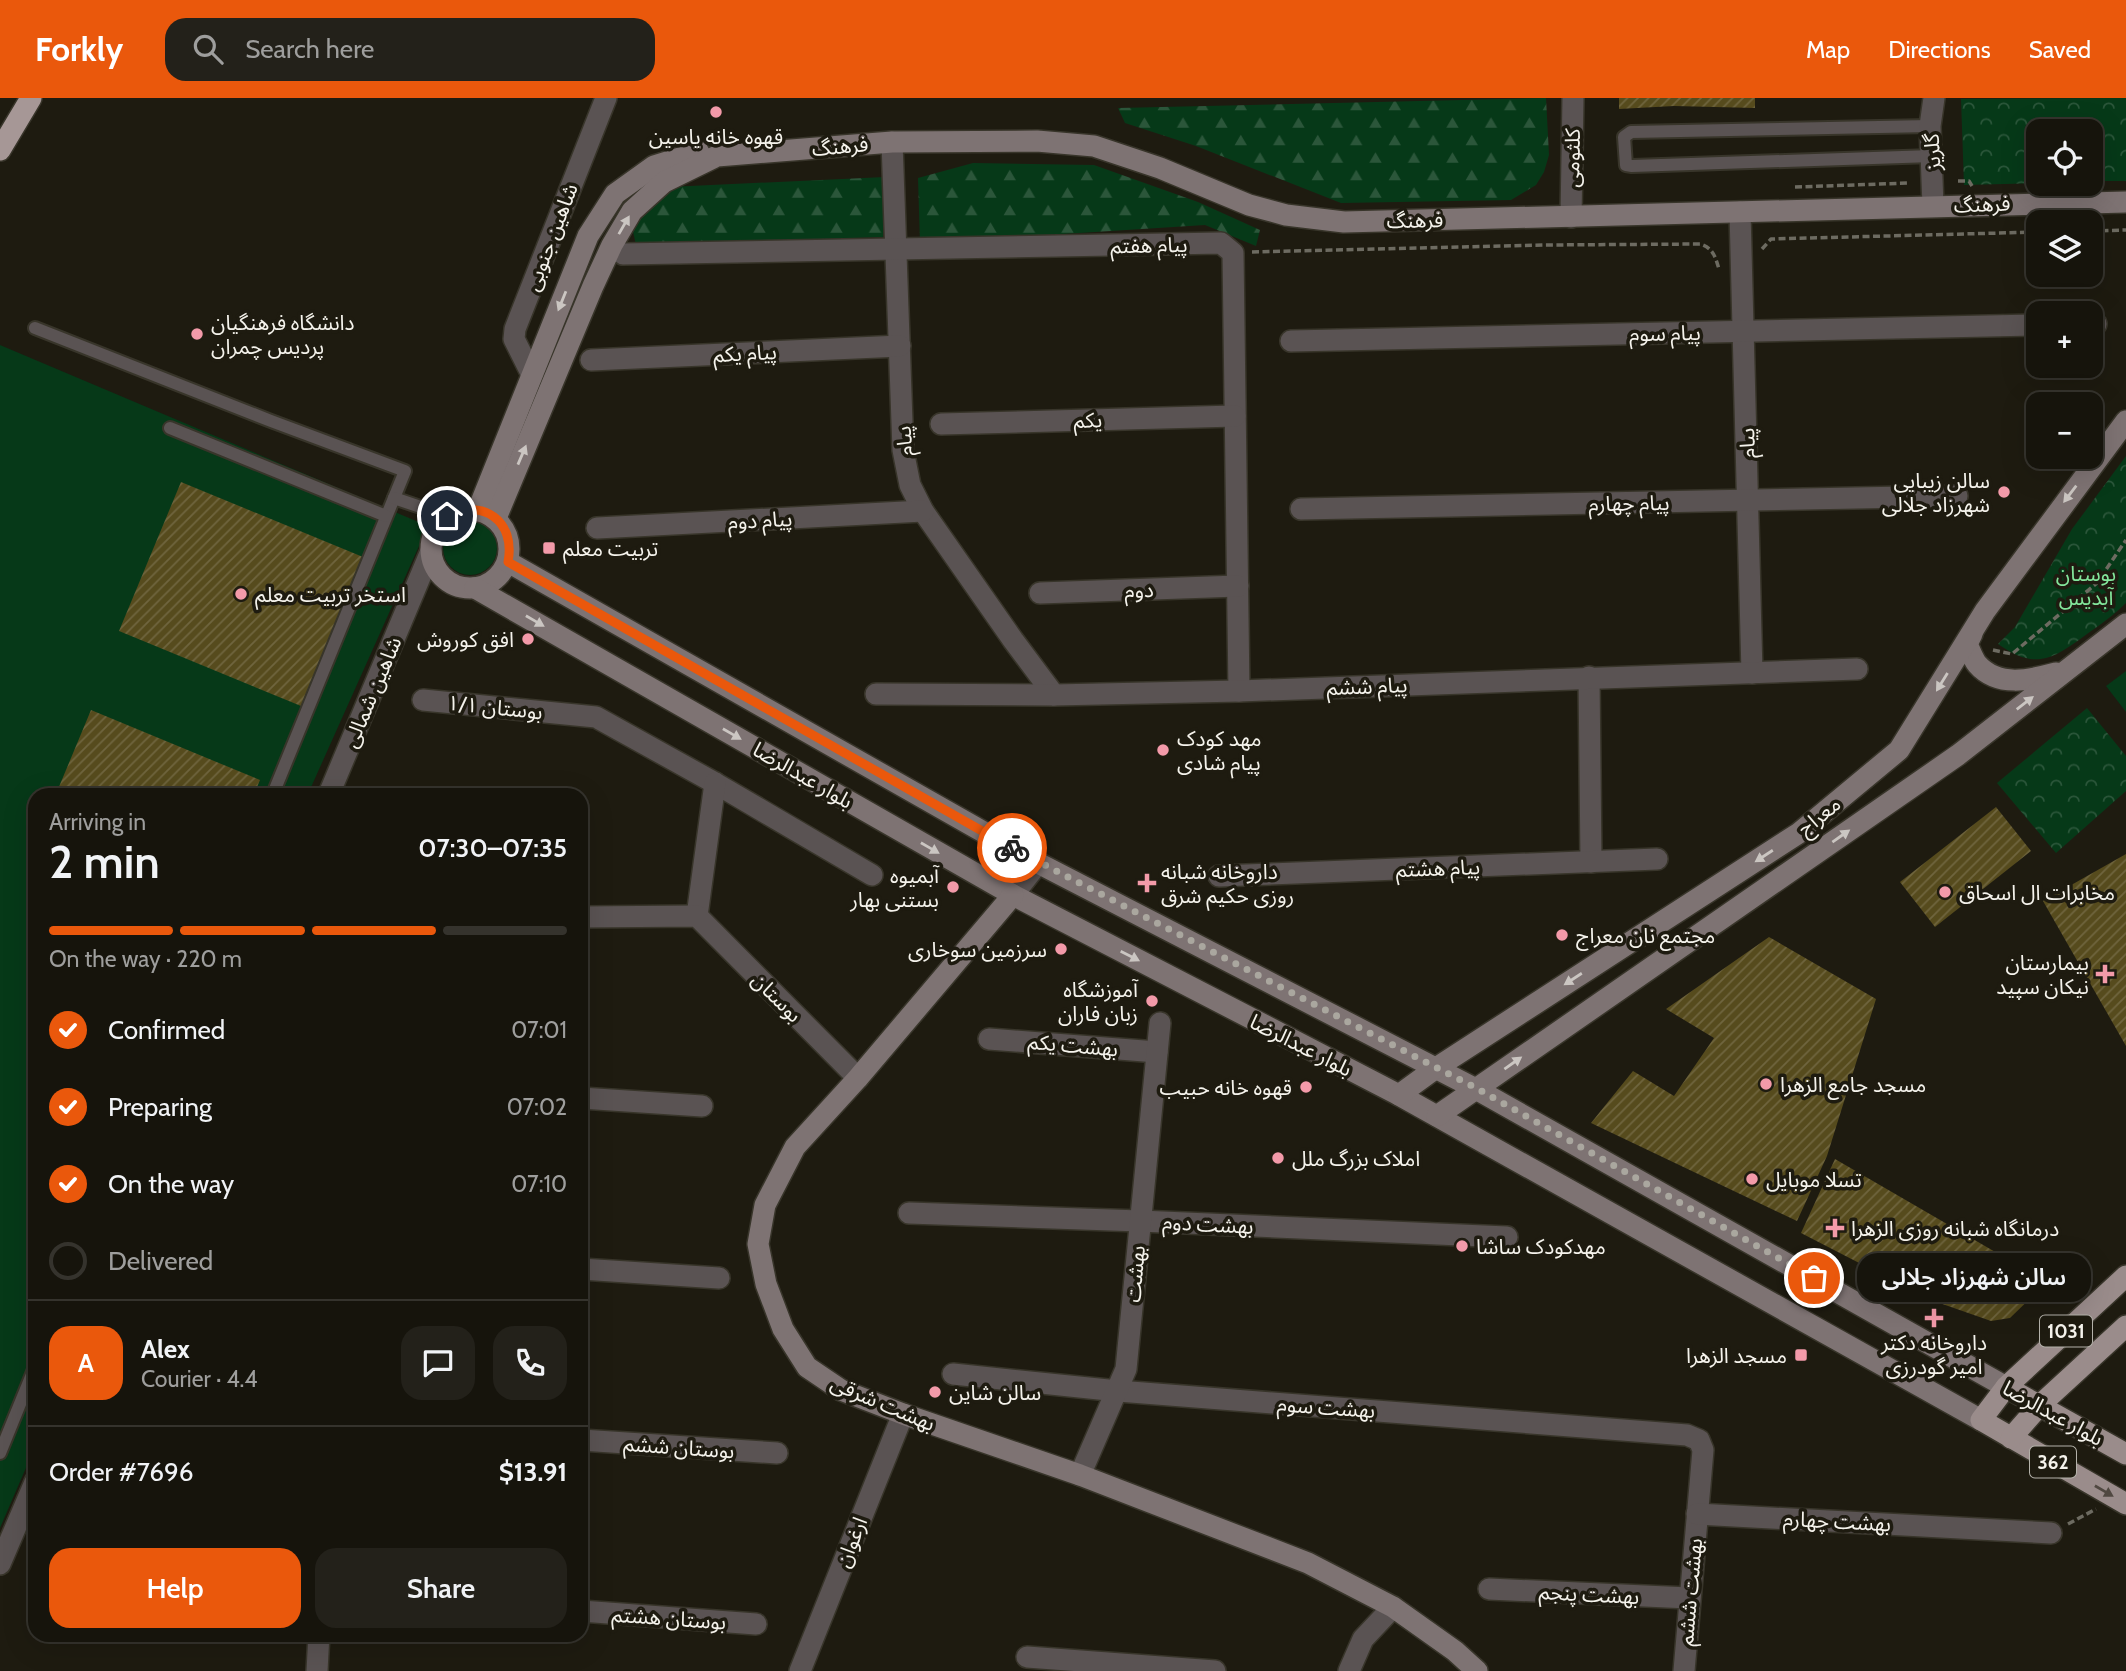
<!DOCTYPE html>
<meta charset="utf-8">
<style>
:root{--surface:#16140c;--page:#23211a;--text:#f1f3f6;--muted:#9e9e9d;--line:#35332d;--accent:#ea580c}
body{margin:0;font-family:Cabin,"Noto Sans Arabic",sans-serif;background:var(--page);color:var(--text);height:100vh;display:flex;flex-direction:column;font-size:26px;white-space:nowrap}
*{box-sizing:border-box;margin:0}
p{font-size:23px;color:var(--muted)}
.icon{flex:none;width:38px;height:38px;fill:none;stroke:currentColor;stroke-width:2;stroke-linecap:round;stroke-linejoin:round}
.map{position:relative;flex:1;overflow:hidden}
.sheet{position:absolute;left:28px;top:690px;width:560px;height:854px;display:flex;flex-direction:column;background:var(--surface);border-radius:21px;box-shadow:0 7px 28px #0002,0 0 0 2px var(--line)}
.sheet>*{flex:none}
.fabs{position:absolute;left:2026px;top:21px;display:grid;gap:14px}
.fabs a{display:grid;place-items:center;width:77px;height:77px;border-radius:14px;background:var(--surface);box-shadow:0 7px 28px #0002,0 0 0 2px var(--line);font-size:35px}
.pin{position:absolute;display:grid;place-items:center;width:60px;height:60px;color:#fff;margin:-30px;border:4px solid #fff;border-radius:50%;box-shadow:0 2px 7px #0007}
.courier{position:absolute;display:grid;place-items:center;width:70px;height:70px;margin:-35px;border:5px solid #ea580c;border-radius:50%;background:#fff;color:#222;box-shadow:0 2px 9px #0007}
.bubble{position:absolute;height:49px;border-radius:21px;background:var(--surface);box-shadow:0 7px 28px #0002,0 0 0 2px var(--line);font-size:23px;font-weight:600;line-height:49px;text-align:center}
.head em{font-style:normal;font-weight:600}
.head div{display:flex;flex-direction:column-reverse}
.head{display:flex;align-items:center;justify-content:space-between;height:119px;padding:0 21px}
h1{font-size:46px;font-weight:600;line-height:52px}
.bar{display:grid;grid-template-columns:repeat(4,1fr);gap:10px 7px;align-content:center;height:84px;padding:0 21px}
.bar i{height:9px;border-radius:5px;background:var(--line)}
.bar .selected{background:var(--accent)}
.bar p{grid-column:span 4}
.line{display:flex;align-items:center;gap:18px;padding:0 21px;border-top:2px solid var(--line)}
.line div{flex:1}
.round{display:grid;place-items:center;flex:none;width:74px;height:74px;border-radius:21px;background:var(--page)}
ol{padding:0 21px;list-style:none}
li{display:flex;align-items:center;gap:21px;height:77px}
li p{margin-inline-start:auto}
li .icon{padding:7px;border-radius:50%;background:var(--accent);color:#fff;stroke-width:4}
li:last-child{color:var(--muted)}
li i{width:38px;height:38px;border:4px solid var(--line);border-radius:50%}
.action{display:flex;gap:14px;margin-top:auto;padding:14px 21px}
.action a{flex:1;height:80px;border-radius:21px;background:var(--accent);color:#fff;font-size:28px;font-weight:600;line-height:80px;text-align:center}
.action a+a{background:var(--page);color:var(--text)}
header{display:flex;align-items:center;gap:42px;box-sizing:border-box;height:98px;padding:0 35px;background:var(--accent);color:#fff}
header strong{font-size:33px}
nav{display:flex;gap:38px;margin-inline-start:auto;font-size:24px}
.search{width:490px;height:63px;background:var(--page);display:flex;align-items:center;gap:18px;box-sizing:border-box;padding:0 24px;border-radius:21px;color:var(--muted);font-size:26px}
.map>svg:first-child{display:block}
.green{fill:#063918}
.forest{fill:url(#forest-firs)}
.park{fill:url(#park-crowns)}
.building{fill:url(#building-hatch)}
.lines{fill:none;stroke-linecap:round;stroke-linejoin:round}
.service-casing{stroke:#38352a;stroke-width:16}
.minor-casing{stroke:#38352a;stroke-width:24}
.tertiary-casing{stroke:#38352a;stroke-width:24}
.secondary-casing{stroke:#38352a;stroke-width:24}
.primary-casing{stroke:#38352a;stroke-width:24}
.trunk-casing{stroke:#38352a;stroke-width:24}
.path{stroke:#6d6b61;stroke-width:3.5;stroke-dasharray:7 3.5;stroke-linecap:butt}
.service{stroke:#5a5353;stroke-width:12}
.minor{stroke:#5a5353;stroke-width:21}
.tertiary{stroke:#5a5353;stroke-width:21}
.secondary{stroke:#7e7373;stroke-width:21}
.primary{stroke:#9a8c8b;stroke-width:21}
.trunk{stroke:#a69796;stroke-width:21}
.oneway{fill:#cbc6c2}
.oneway2{fill:#504841}
.done{stroke:#aaa79f;stroke-width:7;stroke-dasharray:0 12.6}
.route{stroke:#ea580c;stroke-width:9}
.poi-dot{fill:#f39aa9;stroke:#1e1b10;stroke-width:2.5}
.labels{text-anchor:middle;dominant-baseline:central;stroke-width:7;stroke-linejoin:round;paint-order:stroke}
.shield{fill:#1e1b10;stroke:#b4b2aa;stroke-width:2}
.shield-label{font-size:19px;font-weight:bold;fill:#f5f3ec}
.poi-label{font-size:21px;fill:#f5f3ec;stroke:#1e1b10;text-anchor:start}
.street-label{font-size:21px;fill:#f5f3ec;stroke:#1e1b10}
.park-label{font-size:21px;fill:#83e69b;stroke:#1e1b10}
</style>
<header>
<strong>Forkly</strong>
<div class="search"><svg class="icon" aria-label="search" viewBox="0 0 24 24"><circle cx="10" cy="10" r="6"/><path d="M15 15l6 6"/></svg>Search here</div>
<nav><a>Map</a><a>Directions</a><a>Saved</a></nav>
</header>
<div class="map">
<svg width="2126" height="1573" viewBox="0 0 2126 1573">
<defs>
<pattern id="forest-firs" width="22" height="20" patternUnits="userSpaceOnUse" patternTransform="scale(1.75)"><rect width="22" height="20" fill="#063918"/><path d="M5 1l3.5 6h-7zM16 11l3.5 6h-7z" fill="#2b563a"/></pattern>
<pattern id="park-crowns" width="20" height="18" patternUnits="userSpaceOnUse" patternTransform="scale(1.75)"><rect width="20" height="18" fill="#063918"/><path d="M2 6a3 3 0 1 1 6 0M12 15a3 3 0 1 1 6 0" fill="none" stroke="#2b563a"/></pattern>
<pattern id="building-hatch" width="6" height="6" patternUnits="userSpaceOnUse" patternTransform="scale(1.75)"><rect width="6" height="6" fill="#564b1d"/><path d="M-1 1l2-2M0 6l6-6M5 7l2-2" fill="none" stroke="#6f653e"/></pattern>
</defs>
<rect width="100%" height="100%" fill="#1e1b10"/>
<!-- green -->
<g class="green">
<polygon points="0,247 428,428 308,696 35,696 35,1349 0,1430"/>
<circle cx="470" cy="450" r="27"/>
<polygon points="2126,573 2126,614 2106,588"/>
</g>
<!-- forest -->
<g class="forest">
<polygon points="1546,0 1549,57 1544,74 1536,87 1511,102 1341,105 1196,48 1125,25 1118,10"/>
<polygon points="973,65 1094,67 1198,104 1260,132 1256,148 1205,127 920,145 918,80"/>
<polygon points="885,79 883,139 636,147 632,129 669,89"/>
</g>
<!-- park -->
<g class="park">
<polygon points="2126,0 2126,83 2091,83 2091,33 2039,33 2039,85 1964,87 1961,1"/>
<path d="M2126,358V505C2114,517 2101,526 2087,536C2053,561 2036,573 1998,546L2015,529L2072,431Z"/>
<polygon points="2087,610 2126,658 2126,693 2056,755 1997,685"/>
</g>
<!-- building -->
<g class="building">
<polygon points="1619,0 1755,0 1755,10 1674,8 1619,11"/>
<polygon points="181,384 363,459 301,608 119,533"/>
<polygon points="91,612 260,682 254,696 56,696"/>
<polygon points="1996,709 2031,753 1935,829 1900,784"/>
<polygon points="2126,756 2126,948 2043,803"/>
<polygon points="1769,839 1876,901 1827,1058 1797,1123 1591,1025 1633,973 1674,998 1714,940 1666,911"/>
<polygon points="1835,1061 2047,1184 2010,1220 1991,1223 1931,1202 1801,1135"/>
</g>
<g class="lines">
<!-- service casing -->
<g class="service-casing">
<g id="service">
<polyline points="1930,28 1631,34 1624,39 1626,67 1632,68 1932,58"/>
<polyline points="35,230 271,323 405,373 273,696"/>
<polyline points="170,330 386,418"/>
<polyline points="394,400 447,418"/>
<polyline points="0,1355 35,1269"/>
</g>
</g>
<!-- minor casing -->
<g class="minor-casing">
<g id="minor">
<polyline points="892,44 903,352 910,387 923,413 1013,542 1054,597"/>
<polyline points="1933,108 1930,28 1934,0"/>
<polyline points="1740,114 1752,575"/>
<polyline points="1571,119 1573,0"/>
<polyline points="623,156 1221,145 1233,155 1239,593"/>
<polyline points="2091,226 2096,226"/>
<polyline points="1291,243 2039,227"/>
<polyline points="591,262 900,248"/>
<polyline points="532,277 514,241 515,231 606,0"/>
<polyline points="941,326 1235,318"/>
<polyline points="1301,411 1957,398"/>
<polyline points="597,430 923,413"/>
<polyline points="1040,495 1238,488"/>
<polyline points="1589,579 1591,764"/>
<polyline points="876,596 1054,597 1239,593 1857,571"/>
<polyline points="423,602 596,619 715,685 872,777"/>
<polyline points="329,696 431,453"/>
<polyline points="1219,778 1657,761"/>
<polyline points="697,818 715,685"/>
<polyline points="581,819 697,818 858,980"/>
<polyline points="989,941 1157,954"/>
<polyline points="581,1000 702,1008"/>
<polyline points="909,1115 1140,1123 1507,1139"/>
<polyline points="581,1171 719,1180"/>
<polyline points="953,1276 1118,1293 1687,1337 1699,1342 1703,1352 1684,1573"/>
<polyline points="581,1342 777,1355"/>
<polyline points="1080,1377 1126,1271 1160,925"/>
<polyline points="1697,1416 2051,1435"/>
<polyline points="0,1466 35,1384"/>
<polyline points="1489,1491 1689,1500"/>
<polyline points="581,1513 756,1526"/>
<polyline points="1027,1559 1215,1573"/>
<polyline points="317,1573 319,1536"/>
<polyline points="800,1573 903,1316"/>
<polyline points="1349,1573 1363,1541 1393,1509"/>
</g>
</g>
<!-- tertiary casing -->
<g class="tertiary-casing">
<polyline id="tertiary" points="1013,797 1038,765"/>
</g>
<!-- secondary casing -->
<g class="secondary-casing">
<g id="secondary">
<circle cx="470" cy="451" r="39"/>
<polyline points="478,412 588,138 615,96 654,68 699,54"/>
<polyline points="496,420 593,188 612,147 632,113 664,84 717,58 892,44 1037,43 1094,48 1160,70 1249,107 1286,117 1344,124 2126,104"/>
<polyline points="508,464 1038,765 1476,991 2006,1289"/>
<polyline points="475,490 1013,797 1399,997 1981,1322"/>
<path d="M1972,536L1967,546C1970,552 1973,561 1977,566C1998,590 2030,582 2056,575"/>
<polyline points="1013,797 858,980 795,1049 765,1107 758,1146 766,1186 783,1231 807,1269 841,1292 903,1316 1080,1377 1308,1465 1393,1509 1455,1553 1477,1573"/>
<polyline points="1399,997 1436,970 1799,735 1899,652 1985,513 2126,323"/>
<polyline points="1437,1018 1958,657 2126,526"/>
</g>
</g>
<!-- primary casing -->
<g class="primary-casing">
<g id="primary">
<polyline points="2126,1178 2006,1289 1981,1322 2126,1406"/>
<polyline points="2006,1289 2126,1356"/>
<polyline points="2011,1340 2040,1307 2126,1228"/>
</g>
</g>
<!-- trunk casing -->
<g class="trunk-casing">
<polyline id="trunk" points="0,52 31,0"/>
</g>
<!-- path -->
<g class="path">
<polyline points="1958,83 1969,83 1972,88"/>
<polyline points="1795,89 1908,85"/>
<polyline points="2091,133 2126,132"/>
<polyline points="1762,151 1771,141 2039,134"/>
<path d="M1252,154L1545,147L1700,146C1713,150 1715,158 1719,171"/>
<polyline points="1993,552 2012,556 2097,485 2126,442"/>
<polyline points="2068,1426 2096,1411"/>
</g>
<!-- service -->
<use href="#service" class="service"/>
<!-- minor -->
<use href="#minor" class="minor"/>
<!-- tertiary -->
<use href="#tertiary" class="tertiary"/>
<!-- secondary -->
<use href="#secondary" class="secondary"/>
<!-- primary -->
<use href="#primary" class="primary"/>
<!-- trunk -->
<use href="#trunk" class="trunk"/>
</g>
<!-- one-way arrows -->
<defs><path id="oneway-solid" d="M-6-.8H1V-3.2L6.5 0L1 3.2V.8H-6Z" transform="scale(1.75)"/></defs>
<g class="oneway">
<use href="#oneway-solid" transform="translate(624 127) rotate(-60)"/>
<use href="#oneway-solid" transform="translate(562 203) rotate(112)"/>
<use href="#oneway-solid" transform="translate(522 357) rotate(-67)"/>
<use href="#oneway-solid" transform="translate(2070 396) rotate(127)"/>
<use href="#oneway-solid" transform="translate(535 523) rotate(30)"/>
<use href="#oneway-solid" transform="translate(1942 584) rotate(122)"/>
<use href="#oneway-solid" transform="translate(2025 605) rotate(-38)"/>
<use href="#oneway-solid" transform="translate(732 636) rotate(30)"/>
<use href="#oneway-solid" transform="translate(1841 738) rotate(-35)"/>
<use href="#oneway-solid" transform="translate(930 750) rotate(30)"/>
<use href="#oneway-solid" transform="translate(1764 758) rotate(147)"/>
<use href="#oneway-solid" transform="translate(1130 858) rotate(27)"/>
<use href="#oneway-solid" transform="translate(1573 881) rotate(147)"/>
<use href="#oneway-solid" transform="translate(1513 965) rotate(-35)"/>
</g>
<use class="oneway2" href="#oneway-solid" transform="translate(2104 1393) rotate(30)"/>
<g class="lines">
<!-- done -->
<polyline class="done" points="1012,750 1476,990 1814,1180"/>
<!-- route -->
<path class="route" d="M447,418C483,400 516,423 508,464L1012,750"/>
</g>
<!-- markers -->
<g class="poi-dot">
<circle cx="716" cy="14" r="7"/>
<circle cx="197" cy="236" r="7"/>
<circle cx="2004" cy="394" r="7"/>
<rect x="542" y="443" width="14" height="14" rx="3.5"/>
<circle cx="241" cy="496" r="7"/>
<circle cx="528" cy="541" r="7"/>
<circle cx="1163" cy="652" r="7"/>
<path d="M1143.5 774.5h7v7h7v7h-7v7h-7v-7h-7v-7h7z"/>
<circle cx="953" cy="789" r="7"/>
<circle cx="1945" cy="794" r="7"/>
<circle cx="1562" cy="837" r="7"/>
<circle cx="1061" cy="851" r="7"/>
<path d="M2101.5 865.5h7v7h7v7h-7v7h-7v-7h-7v-7h7z"/>
<circle cx="1152" cy="903" r="7"/>
<circle cx="1766" cy="986" r="7"/>
<circle cx="1306" cy="989" r="7"/>
<circle cx="1278" cy="1060" r="7"/>
<circle cx="1752" cy="1081" r="7"/>
<path d="M1831.5 1119.5h7v7h7v7h-7v7h-7v-7h-7v-7h7z"/>
<circle cx="1462" cy="1148" r="7"/>
<path d="M1930.5 1209.5h7v7h7v7h-7v7h-7v-7h-7v-7h7z"/>
<rect x="1794" y="1250" width="14" height="14" rx="3.5"/>
<circle cx="935" cy="1294" r="7"/>
</g>
<g class="labels">
<!-- shield labels -->
<g class="shield">
<rect x="2040" y="1217.5" width="52" height="31" rx="5"/>
<rect x="2030" y="1348.5" width="46" height="31" rx="5"/>
</g>
<g class="shield-label">
<text x="2066" y="1233">1031</text>
<text x="2053" y="1364">362</text>
</g>
<!-- poi labels -->
<g class="poi-label">
<text x="716" y="38" text-anchor="middle">قهوه خانه یاسین</text>
<text x="211" y="224">دانشگاه فرهنگیان<tspan x="211" dy="24">پردیس چمران</tspan></text>
<text x="1990" y="382" text-anchor="end">سالن زيبايي<tspan x="1990" dy="24">شهرزاد جلالى</tspan></text>
<text x="563" y="450">تربیت معلم</text>
<text x="255" y="496">استخر تربیت معلم</text>
<text x="514" y="541" text-anchor="end">افق کوروش</text>
<text x="1177" y="640">مهد کودک<tspan x="1177" dy="24">پیام شادی</tspan></text>
<text x="1161" y="773">داروخانه شبانه<tspan x="1161" dy="24">روزی حکیم شرق</tspan></text>
<text x="939" y="777" text-anchor="end">آبمیوه<tspan x="939" dy="24">بستنی بهار</tspan></text>
<text x="1959" y="794">مخابرات ال اسحاق</text>
<text x="1576" y="837">مجتمع نان معراج</text>
<text x="1047" y="851" text-anchor="end">سرزمین سوخاری</text>
<text x="2089" y="864" text-anchor="end">بیمارستان<tspan x="2089" dy="24">نیکان سپید</tspan></text>
<text x="1138" y="891" text-anchor="end">آموزشگاه<tspan x="1138" dy="24">زبان فاران</tspan></text>
<text x="1780" y="986">مسجد جامع الزهرا</text>
<text x="1292" y="989" text-anchor="end">قهوه خانه حبیب</text>
<text x="1292" y="1060">املاک بزرگ ملل</text>
<text x="1766" y="1081">تسلا موبایل</text>
<text x="1851" y="1130">درمانگاه شبانه روزی الزهرا</text>
<text x="1476" y="1148">مهدکودک ساشا</text>
<text x="1934" y="1244" text-anchor="middle">داروخانه دکتر<tspan x="1934" dy="24">امیر گودرزی</tspan></text>
<text x="1787" y="1257" text-anchor="end">مسجد الزهرا</text>
<text x="949" y="1294">سالن شاین</text>
</g>
<!-- street labels -->
<g class="street-label">
<text transform="translate(840 48) rotate(-5)">فرهنگ</text>
<text transform="translate(1932 54) rotate(-93)">گلریز</text>
<text transform="translate(1572 60) rotate(-89)">کلثومی</text>
<text transform="translate(1982 106) rotate(-2)">فرهنگ</text>
<text transform="translate(1415 122) rotate(-1)">فرهنگ</text>
<text transform="translate(551 139) rotate(-69)">شاهین جنوبی</text>
<text transform="translate(1149 147) rotate(-1)">پیام هفتم</text>
<text transform="translate(1665 235) rotate(-1)">پیام سوم</text>
<text transform="translate(745 255) rotate(-3)">پیام یکم</text>
<text transform="translate(1088 322) rotate(-1)">یکم</text>
<text transform="translate(904 343) rotate(-95)">پیام</text>
<text transform="translate(1747 345) rotate(-92)">پیام</text>
<text transform="translate(1629 405) rotate(-1)">پیام چهارم</text>
<text transform="translate(760 422) rotate(-3)">پیام دوم</text>
<text transform="translate(1139 492) rotate(-2)">دوم</text>
<text transform="translate(1367 588) rotate(-2)">پیام ششم</text>
<text transform="translate(372 594) rotate(-67)">شاهین شمالی</text>
<text transform="translate(495 609) rotate(6)">بوستان ۱/۱</text>
<text transform="translate(803 677) rotate(30)">بلوار عبدالرضا</text>
<text transform="translate(1819 718) rotate(-39)">معراج</text>
<text transform="translate(1438 770) rotate(-2)">پیام هشتم</text>
<text transform="translate(777 899) rotate(45)">بوستان</text>
<text transform="translate(1073 947) rotate(5)">بهشت یکم</text>
<text transform="translate(1301 947) rotate(27)">بلوار عبدالرضا</text>
<text transform="translate(1208 1126) rotate(3)">بهشت دوم</text>
<text transform="translate(1135 1176) rotate(-85)">بهشت</text>
<text transform="translate(883 1305) rotate(23)">بهشت شرقی</text>
<text transform="translate(1326 1309) rotate(4)">بهشت سوم</text>
<text transform="translate(2053 1315) rotate(29)">بلوار عبدالرضا</text>
<text transform="translate(679 1349) rotate(4)">بوستان ششم</text>
<text transform="translate(1837 1423) rotate(3)">بهشت چهارم</text>
<text transform="translate(851 1444) rotate(-68)">ارغوان</text>
<text transform="translate(1690 1494) rotate(-85)">بهشت ششم</text>
<text transform="translate(1589 1496) rotate(3)">بهشت پنجم</text>
<text transform="translate(669 1520) rotate(4)">بوستان هشتم</text>
</g>
<!-- park labels -->
<g class="park-label">
<text x="2086" y="475">بوستان<tspan x="2086" dy="24">آبدیس</tspan></text>
</g>
</g>
</svg>
<div class="fabs">
<a><svg class="icon" aria-label="locate" viewBox="0 0 24 24"><circle cx="12" cy="12" r="6"/><path d="M12 2v4M12 18v4M2 12h4M18 12h4"/></svg></a>
<a><svg class="icon" aria-label="layers" viewBox="0 0 24 24"><path d="M12 4l9 5-9 5-9-5zM3 14l9 5 9-5"/></svg></a>
<a>+</a>
<a>−</a>
</div>
<div class="pin" style="left:1814px;top:1180px;background:#ea580c"><svg class="icon" aria-label="bag" viewBox="0 0 24 24"><path d="M5 8h14l-1 12H6zM9 8a3 3 0 0 1 6 0"/></svg></div>
<div class="pin" style="left:447px;top:418px;background:#1f2937"><svg class="icon" aria-label="home" viewBox="0 0 24 24"><path d="M3 11l9-7 9 7M6 9v11h12V9"/></svg></div>
<div class="courier" style="left:1012px;top:750px"><svg class="icon" aria-label="bike" viewBox="0 0 24 24"><circle cx="6" cy="16" r="4"/><circle cx="18" cy="16" r="4"/><path d="M6 16l4-8h5l3 8M10 8l3 8H6M13 5h3"/></svg></div>
<div class="bubble" style="left:1857px;top:1155px;width:234px">سالن شهرزاد جلالی</div>
<section class="sheet">
<div class="head"><div><h1>2 min</h1><p>Arriving in</p></div><em>07:30–07:35</em></div>
<div class="bar"><i class="selected"></i><i class="selected"></i><i class="selected"></i><i></i><p>On the way · 220 m</p></div>
<ol>
<li><svg class="icon" aria-label="check" viewBox="0 0 24 24"><path d="M5 12l5 5 9-10"/></svg>Confirmed<p>07:01</p></li>
<li><svg class="icon" aria-label="check" viewBox="0 0 24 24"><path d="M5 12l5 5 9-10"/></svg>Preparing<p>07:02</p></li>
<li><svg class="icon" aria-label="check" viewBox="0 0 24 24"><path d="M5 12l5 5 9-10"/></svg>On the way<p>07:10</p></li>
<li><i></i>Delivered</li>
</ol>
<div class="line" style="height:126px"><b class="round" style="background:var(--accent);color:#fff">A</b><div><b>Alex</b><p>Courier · 4.4</p></div><a class="round"><svg class="icon" aria-label="chat" viewBox="0 0 24 24"><path d="M4 5h16v11H9l-5 4z"/></svg></a><a class="round"><svg class="icon" aria-label="phone" viewBox="0 0 24 24"><path d="M5 4h4l2 5-3 2q2 4 5 5l2-3 5 2v4C11 20 4 13 5 4z"/></svg></a></div>
<div class="line" style="height:91px"><div>Order #7696</div><b>$13.91</b></div>
<div class="action"><a>Help</a><a>Share</a></div>
</section>
</div>
